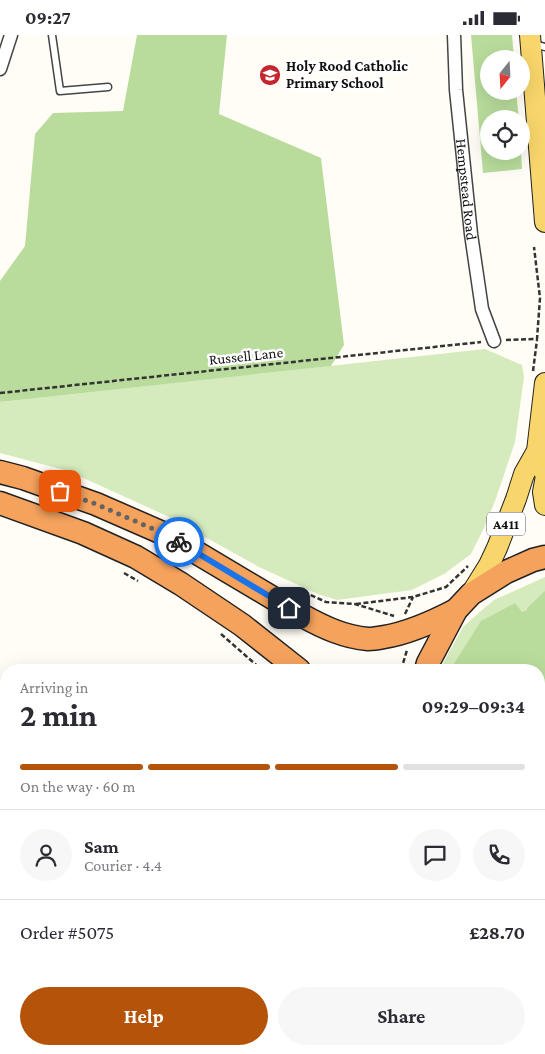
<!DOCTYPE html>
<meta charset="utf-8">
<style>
:root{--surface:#fff;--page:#f7f7f7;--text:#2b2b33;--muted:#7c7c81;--line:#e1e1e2;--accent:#b45309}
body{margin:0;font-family:"Crimson Pro",serif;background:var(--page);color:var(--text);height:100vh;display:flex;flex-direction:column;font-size:19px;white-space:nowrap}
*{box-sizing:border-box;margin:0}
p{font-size:16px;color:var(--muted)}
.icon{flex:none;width:28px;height:28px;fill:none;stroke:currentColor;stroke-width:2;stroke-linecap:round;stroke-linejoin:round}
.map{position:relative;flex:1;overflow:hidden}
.drawer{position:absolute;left:0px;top:629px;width:545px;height:391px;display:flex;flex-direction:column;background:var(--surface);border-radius:20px 20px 0 0;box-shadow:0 5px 20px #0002}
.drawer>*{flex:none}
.needle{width:32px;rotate:198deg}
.controls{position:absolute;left:480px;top:15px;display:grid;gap:10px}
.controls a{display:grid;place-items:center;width:50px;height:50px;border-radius:50%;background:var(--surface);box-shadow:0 5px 20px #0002;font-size:25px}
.pin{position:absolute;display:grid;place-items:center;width:42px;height:42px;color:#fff;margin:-21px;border-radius:10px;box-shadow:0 2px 8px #0006}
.courier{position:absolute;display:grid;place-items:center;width:50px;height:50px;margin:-25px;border:4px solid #1a73e8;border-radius:50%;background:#fff;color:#222;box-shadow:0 1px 6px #0007}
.head em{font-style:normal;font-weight:700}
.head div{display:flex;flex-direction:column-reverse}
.head{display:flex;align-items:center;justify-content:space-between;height:85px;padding:0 20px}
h1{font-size:32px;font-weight:700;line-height:38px}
.bar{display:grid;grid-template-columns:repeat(4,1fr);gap:8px 5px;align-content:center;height:60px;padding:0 20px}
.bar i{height:6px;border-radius:4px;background:var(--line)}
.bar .active{background:var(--accent)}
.bar p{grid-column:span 4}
.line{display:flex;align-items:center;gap:12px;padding:0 20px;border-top:1px solid var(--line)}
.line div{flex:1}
.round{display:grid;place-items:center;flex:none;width:52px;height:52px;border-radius:26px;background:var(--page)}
.action{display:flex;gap:10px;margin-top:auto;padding:10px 20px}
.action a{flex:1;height:58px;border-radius:30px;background:var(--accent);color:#fff;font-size:20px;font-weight:700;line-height:58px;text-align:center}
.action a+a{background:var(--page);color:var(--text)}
.status{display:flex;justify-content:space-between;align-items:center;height:35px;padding:0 25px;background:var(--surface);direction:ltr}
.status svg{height:14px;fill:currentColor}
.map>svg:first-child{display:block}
.green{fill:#d5ebbd}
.forest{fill:#b9dc9c}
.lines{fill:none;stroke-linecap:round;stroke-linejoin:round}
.lane-casing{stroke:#444;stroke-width:9}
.street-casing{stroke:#444;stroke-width:15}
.primary-casing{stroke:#222;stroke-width:22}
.highway-casing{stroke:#222;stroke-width:25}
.path{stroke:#333;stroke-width:2.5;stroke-dasharray:5 2.5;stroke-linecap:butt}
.lane{stroke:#fff;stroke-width:6}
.street{stroke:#fff;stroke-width:12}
.primary{stroke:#f9d66b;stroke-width:20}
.highway{stroke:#f5a25d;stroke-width:22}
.done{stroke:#646461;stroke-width:5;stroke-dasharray:0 9}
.route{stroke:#1a73e8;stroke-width:6}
.labels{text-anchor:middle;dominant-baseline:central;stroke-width:5;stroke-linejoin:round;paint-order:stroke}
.shield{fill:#fff;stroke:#585858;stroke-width:1}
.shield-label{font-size:14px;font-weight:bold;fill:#111}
.poi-label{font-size:15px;font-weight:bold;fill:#111;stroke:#fff;text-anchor:start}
.street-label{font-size:15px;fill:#111;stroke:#fff}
</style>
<div class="status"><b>09:27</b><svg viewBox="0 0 49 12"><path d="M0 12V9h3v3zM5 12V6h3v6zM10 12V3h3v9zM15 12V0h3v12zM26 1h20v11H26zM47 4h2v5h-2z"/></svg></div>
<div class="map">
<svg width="545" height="1019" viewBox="0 0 545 1019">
<rect width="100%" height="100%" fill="#fffdf5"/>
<!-- green -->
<g class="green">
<polygon points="485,314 522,330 524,342 515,407 495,466 484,493 471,519 444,539 412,555 337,565 318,559 261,533 167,481 68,436 0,418 0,367"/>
<polygon points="545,542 545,944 539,944 539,635 440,635 442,630 463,592 482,575 494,565"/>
<polygon points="539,972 545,973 545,1005 539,1019 533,1019 532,1014 539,1014"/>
</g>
<!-- forest -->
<g class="forest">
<polygon points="137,0 227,0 219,79 321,123 344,310 331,331 0,367 0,246 25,211 35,99 53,78 123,76"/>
<polygon points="471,0 512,0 514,24 489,24 489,56 516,56 519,84 489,84 489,116 521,116 522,134 483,138"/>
<polygon points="545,556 545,750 539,749 539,635 450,635 481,586 515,568 522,577 527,575 527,573"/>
<path d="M539,877C545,887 540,894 541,904C542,910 543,915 545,921L539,925Z"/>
</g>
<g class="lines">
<!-- lane casing -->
<g class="lane-casing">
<g id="lane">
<polyline points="52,0 60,56 108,52"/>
<polyline points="534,9 545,12"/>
</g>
</g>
<!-- street casing -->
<g class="street-casing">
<g id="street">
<path id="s1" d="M454,0L456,55L471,199L482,274L494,306"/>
<polyline points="0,34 11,0"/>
</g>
</g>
<!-- primary casing -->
<g class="primary-casing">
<g id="primary">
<polyline points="530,0 545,187"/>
<polyline points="537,416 545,439"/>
<polyline points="545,446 543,457 545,470"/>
<polyline points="471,559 489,530 497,513 516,464 524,439 537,416 545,348"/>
</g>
</g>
<!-- highway casing -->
<g class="highway-casing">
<g id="highway">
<path d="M0,437L23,443L96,469L167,500L303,581C323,592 344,602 368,604C373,604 379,603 384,602C409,598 433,587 456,575"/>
<polyline points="0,468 83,498 136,522 181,549 242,590 299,635"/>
<polyline points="426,635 428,628 456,575 471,559 506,537 533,525 545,522"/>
<polyline points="539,962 545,963"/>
<polyline points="516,1014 519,1019"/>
</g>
</g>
<!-- path -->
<g class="path">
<polyline points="506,305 537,304 540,263 534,212"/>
<polyline points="533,336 537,305"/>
<polyline points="0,358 481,307"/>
<polyline points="124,538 138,546"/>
<polyline points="297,554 326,567 355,569 394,581"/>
<polyline points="356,569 413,562 446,552 468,531"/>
<polyline points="405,579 413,562"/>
<polyline points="221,599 262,635"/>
<polyline points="401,635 407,615"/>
</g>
<!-- lane -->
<use href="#lane" class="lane"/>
<!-- street -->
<use href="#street" class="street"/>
<!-- primary -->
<use href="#primary" class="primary"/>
<!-- highway -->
<use href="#highway" class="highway"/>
</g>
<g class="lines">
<!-- done -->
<polyline class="done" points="60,456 96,469 167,500 179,507"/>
<!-- route -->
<polyline class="route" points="179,507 289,573"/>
</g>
<!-- icons -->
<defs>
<g id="school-disc" transform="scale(1.125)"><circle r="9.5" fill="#c4262e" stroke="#fff"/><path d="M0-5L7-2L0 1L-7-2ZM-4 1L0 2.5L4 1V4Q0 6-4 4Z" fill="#fff"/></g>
</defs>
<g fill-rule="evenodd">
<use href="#school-disc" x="270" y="40"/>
</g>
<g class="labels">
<!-- shield labels -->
<rect class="shield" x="487" y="477.5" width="38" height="23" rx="4"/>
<g class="shield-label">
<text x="506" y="489">A411</text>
</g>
<!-- poi labels -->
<g class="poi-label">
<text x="286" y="31">Holy Rood Catholic<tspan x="286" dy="17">Primary School</tspan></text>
</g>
<!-- street labels -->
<g class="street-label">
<text stroke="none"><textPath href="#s1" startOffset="155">Hempstead Road</textPath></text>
<text transform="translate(246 321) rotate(-6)">Russell Lane</text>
</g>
</g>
</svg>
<div class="controls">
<a><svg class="needle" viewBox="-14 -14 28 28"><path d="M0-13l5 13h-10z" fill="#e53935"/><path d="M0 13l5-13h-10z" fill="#7c7c81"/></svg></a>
<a><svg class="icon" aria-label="locate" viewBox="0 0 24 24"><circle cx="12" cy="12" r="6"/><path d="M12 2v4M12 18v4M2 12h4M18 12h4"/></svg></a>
</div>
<div class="pin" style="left:60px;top:456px;background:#ea580c"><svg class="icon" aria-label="bag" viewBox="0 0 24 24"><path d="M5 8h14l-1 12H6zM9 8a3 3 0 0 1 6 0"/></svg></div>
<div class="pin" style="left:289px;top:573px;background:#1f2937"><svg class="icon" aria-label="home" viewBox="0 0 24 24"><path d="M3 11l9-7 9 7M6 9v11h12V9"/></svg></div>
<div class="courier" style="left:179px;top:507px"><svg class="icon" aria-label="bike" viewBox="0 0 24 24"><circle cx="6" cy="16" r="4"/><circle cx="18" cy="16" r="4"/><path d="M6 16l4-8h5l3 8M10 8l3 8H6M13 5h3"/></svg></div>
<section class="drawer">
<div class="head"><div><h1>2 min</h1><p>Arriving in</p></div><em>09:29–09:34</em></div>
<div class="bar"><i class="active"></i><i class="active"></i><i class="active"></i><i></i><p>On the way · 60 m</p></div>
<div class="line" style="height:90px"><a class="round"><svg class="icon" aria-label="person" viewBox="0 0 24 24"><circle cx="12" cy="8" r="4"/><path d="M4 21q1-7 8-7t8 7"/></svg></a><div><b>Sam</b><p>Courier · 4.4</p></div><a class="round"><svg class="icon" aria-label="chat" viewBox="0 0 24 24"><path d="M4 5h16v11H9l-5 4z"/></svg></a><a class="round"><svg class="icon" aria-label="phone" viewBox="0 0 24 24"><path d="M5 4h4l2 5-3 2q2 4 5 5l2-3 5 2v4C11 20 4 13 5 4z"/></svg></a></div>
<div class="line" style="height:65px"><div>Order #5075</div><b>£28.70</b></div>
<div class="action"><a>Help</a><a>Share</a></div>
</section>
</div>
